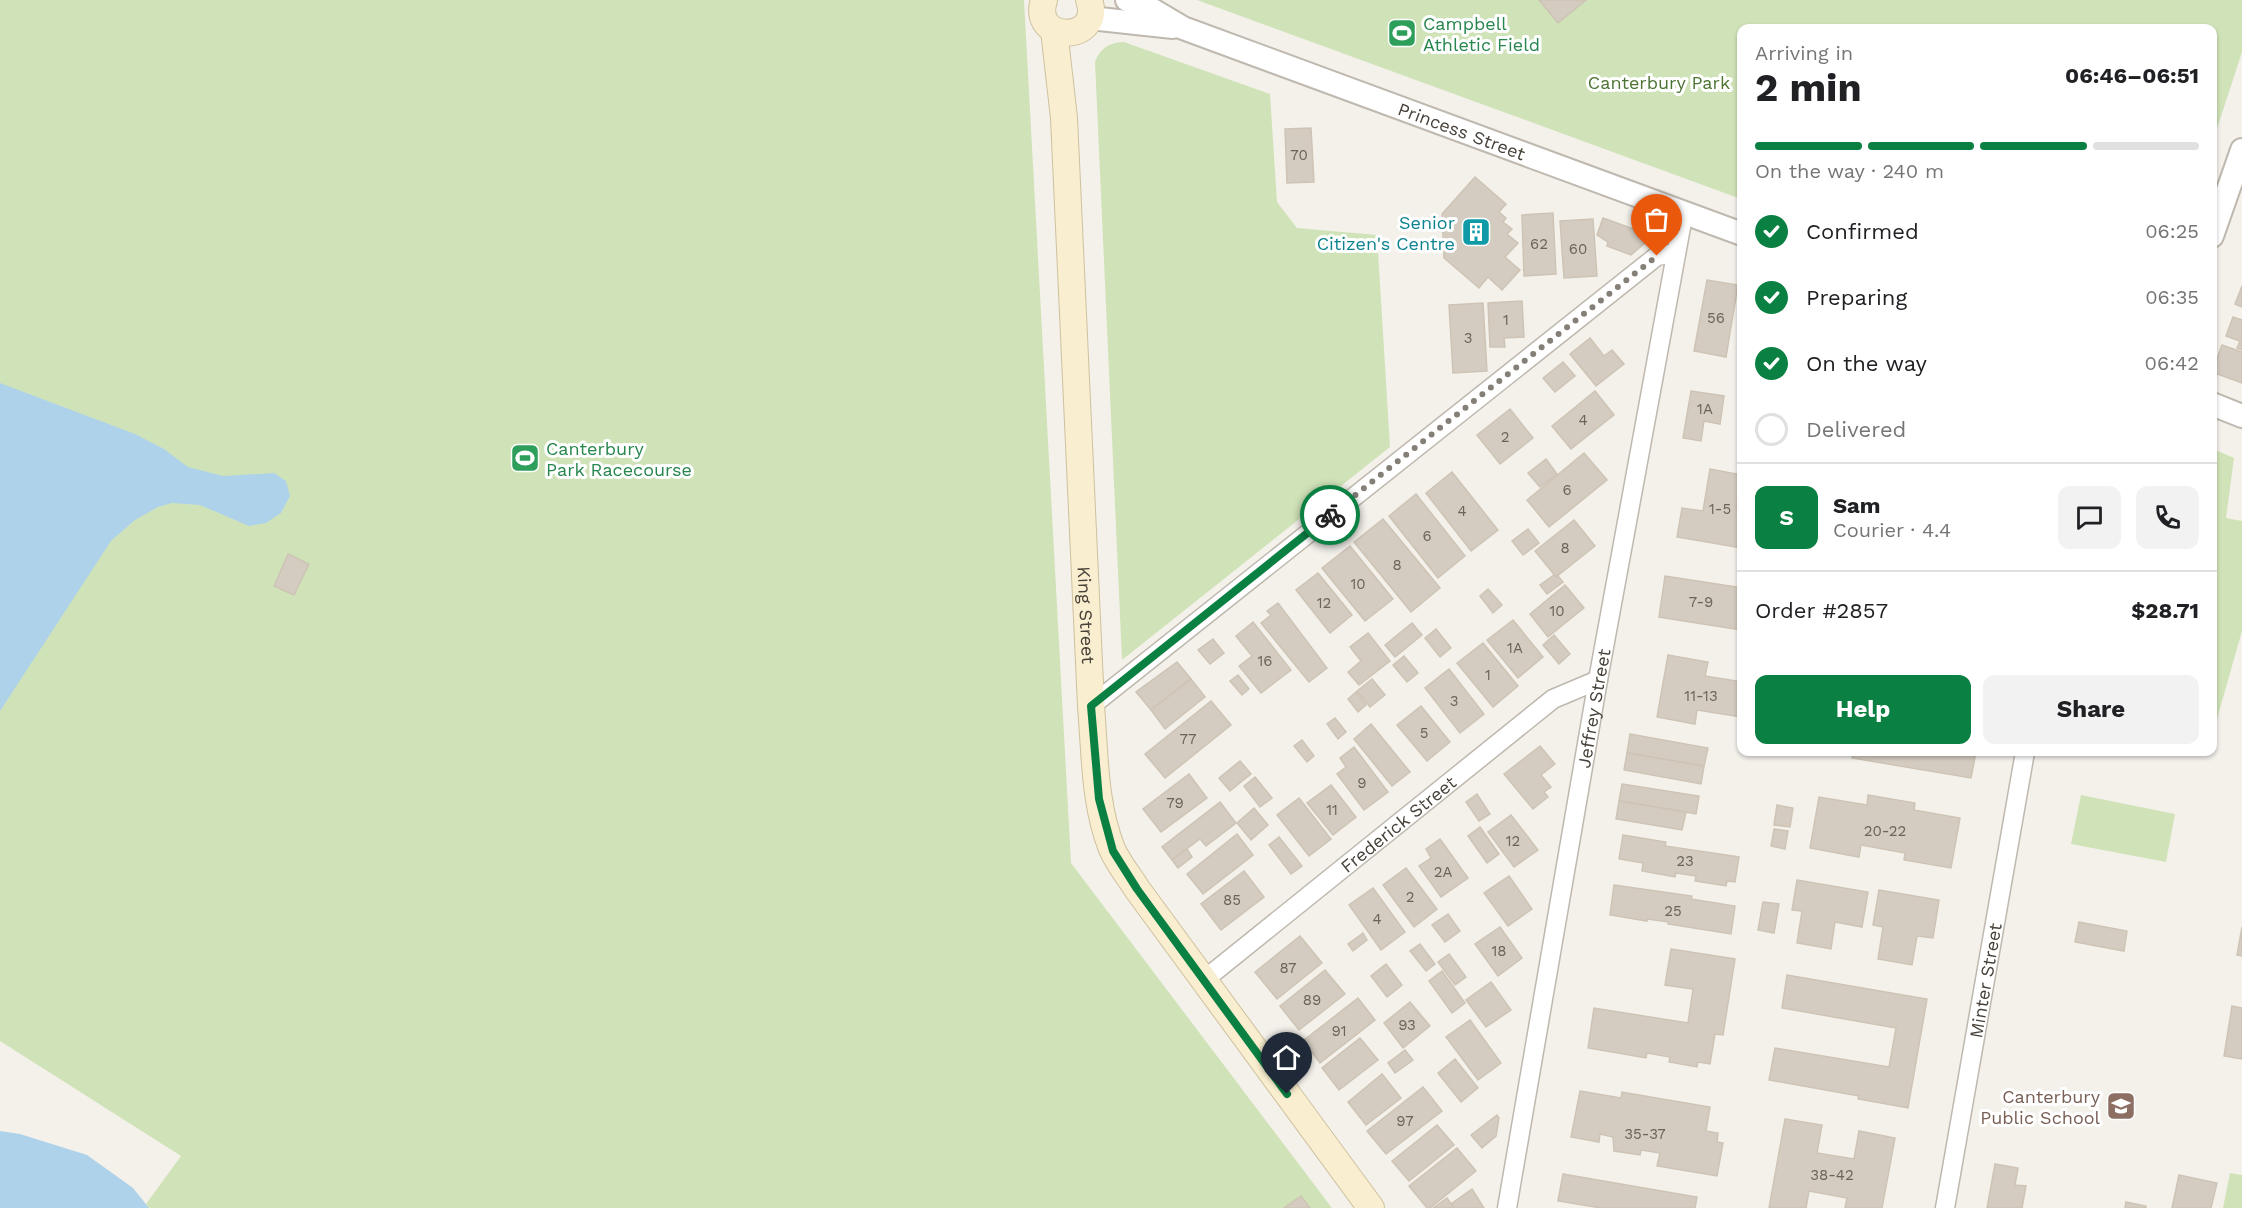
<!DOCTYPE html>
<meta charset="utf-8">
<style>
:root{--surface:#fff;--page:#f2f2f2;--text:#202124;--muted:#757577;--line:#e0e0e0;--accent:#0b8043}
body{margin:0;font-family:"Work Sans",sans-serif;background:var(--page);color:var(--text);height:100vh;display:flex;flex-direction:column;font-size:22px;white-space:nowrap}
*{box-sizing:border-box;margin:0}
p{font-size:20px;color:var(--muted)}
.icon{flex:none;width:33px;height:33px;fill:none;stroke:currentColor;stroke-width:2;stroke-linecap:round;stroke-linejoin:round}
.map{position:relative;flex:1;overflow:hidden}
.drawer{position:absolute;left:1737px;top:24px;width:480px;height:732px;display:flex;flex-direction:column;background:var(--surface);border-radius:12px;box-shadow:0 2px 4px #0004}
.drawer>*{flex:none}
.pin{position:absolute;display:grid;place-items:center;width:51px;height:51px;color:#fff;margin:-62px -26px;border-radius:50% 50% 50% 0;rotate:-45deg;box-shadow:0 0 6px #0007}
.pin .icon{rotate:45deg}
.courier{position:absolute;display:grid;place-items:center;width:60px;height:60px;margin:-30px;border:4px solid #0b8043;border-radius:50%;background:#fff;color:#222;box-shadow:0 2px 8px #0007}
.summary em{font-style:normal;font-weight:700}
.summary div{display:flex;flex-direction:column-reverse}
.summary{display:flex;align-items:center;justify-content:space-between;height:102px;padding:0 18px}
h1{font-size:39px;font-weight:700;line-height:45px}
.bar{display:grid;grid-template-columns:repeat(4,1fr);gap:9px 6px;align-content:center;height:72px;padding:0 18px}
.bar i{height:8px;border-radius:4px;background:var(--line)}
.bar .active{background:var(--accent)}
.bar p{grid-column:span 4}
.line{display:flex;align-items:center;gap:15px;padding:0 18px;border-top:2px solid var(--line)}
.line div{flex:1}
.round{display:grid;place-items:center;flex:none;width:63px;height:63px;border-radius:12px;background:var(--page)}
ol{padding:0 18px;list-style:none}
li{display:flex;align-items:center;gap:18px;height:66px}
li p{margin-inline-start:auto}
li .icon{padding:6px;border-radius:50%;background:var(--accent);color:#fff;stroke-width:4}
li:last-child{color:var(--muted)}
li i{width:33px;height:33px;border:3px solid var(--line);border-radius:50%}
.primary-button{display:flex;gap:12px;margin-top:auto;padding:12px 18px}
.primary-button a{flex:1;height:69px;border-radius:12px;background:var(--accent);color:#fff;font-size:24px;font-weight:700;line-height:69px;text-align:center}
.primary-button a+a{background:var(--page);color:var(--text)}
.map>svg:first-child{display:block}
.green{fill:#d0e3b8}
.water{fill:#aed2ea}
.building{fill:#d4ccc1;stroke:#cec4b5;stroke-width:1.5}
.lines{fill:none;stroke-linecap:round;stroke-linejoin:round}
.minor-casing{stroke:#beb8ae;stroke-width:21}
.tertiary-casing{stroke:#beb8ae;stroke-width:26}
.secondary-casing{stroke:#cec19f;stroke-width:28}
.minor{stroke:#fff;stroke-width:18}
.tertiary{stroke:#fff;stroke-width:22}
.secondary{stroke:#f9eecf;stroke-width:26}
.done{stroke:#847f77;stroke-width:6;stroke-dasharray:0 10.8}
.route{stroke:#0b8043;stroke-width:8}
.labels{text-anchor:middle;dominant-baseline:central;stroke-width:6;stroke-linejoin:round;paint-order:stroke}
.number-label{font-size:15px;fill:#6a645b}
.leisure-label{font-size:18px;fill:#27864d;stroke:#fff;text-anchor:start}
.park-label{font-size:18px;fill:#4c7332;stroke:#fff}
.street-label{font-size:18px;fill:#474139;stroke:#fff}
.culture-label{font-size:18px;fill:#0d838f;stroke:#fff;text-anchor:end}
.education-label{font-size:18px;fill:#785e54;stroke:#fff;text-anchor:end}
</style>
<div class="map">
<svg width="2242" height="1208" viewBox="0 0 2242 1208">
<rect width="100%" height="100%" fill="#f4f1eb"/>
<!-- green -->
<g class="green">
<polygon points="0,0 1024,0 1071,863 1332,1208 149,1208 146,1204 181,1156 0,1041"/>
<polygon points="1197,0 2242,0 2242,52 2213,141 2212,28 1742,28 1741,199"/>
<path d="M1124,42L1270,94L1277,202L1297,228L1377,235L1390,447L1122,660L1095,62C1100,48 1110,42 1124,42Z"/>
<polygon points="2213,449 2234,458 2226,518 2242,521 2242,631 2213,733"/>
<polygon points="2081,795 2175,814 2166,862 2071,844"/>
<polygon points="2230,1173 2242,1175 2242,1208 2223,1208"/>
</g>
<!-- water -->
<g class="water">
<polygon points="0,383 135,434 164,449 188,467 223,476 274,473 286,481 290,496 281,513 266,523 249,526 200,505 172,503 158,507 135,520 111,541 0,711"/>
<polygon points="0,1131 20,1134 87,1155 133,1188 149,1208 0,1208"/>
</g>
<!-- building -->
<g class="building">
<polygon points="1539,0 1586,0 1558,23"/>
<polygon points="1311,128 1314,182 1287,183 1285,129"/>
<polygon points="1475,177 1506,204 1499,212 1506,218 1503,222 1512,229 1507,234 1518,243 1505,257 1520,270 1502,290 1488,277 1479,288 1444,258 1442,214"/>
<polygon points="1553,213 1556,274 1524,276 1522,215"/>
<polygon points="1603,218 1653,236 1631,255 1607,246 1608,242 1597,235"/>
<polygon points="1593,219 1597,276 1564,278 1560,221"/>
<polygon points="1707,280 1738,285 1726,357 1694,351"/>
<polygon points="2242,286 2242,307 2235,304"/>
<polygon points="1522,301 1524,337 1504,338 1505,347 1490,347 1488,303"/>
<polygon points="1483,303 1487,371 1453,373 1449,305"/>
<polygon points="2233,317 2242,320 2242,350 2237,348 2240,341 2226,336"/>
<polygon points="1590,338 1604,356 1612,350 1624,364 1596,386 1570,354"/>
<polygon points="2222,345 2242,352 2242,383 2212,372"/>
<polygon points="1563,362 1575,376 1555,392 1543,378"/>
<polygon points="1595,391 1614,415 1571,449 1552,426"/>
<polygon points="1691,391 1724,396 1720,424 1704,421 1701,441 1683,438"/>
<polygon points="1510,409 1533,438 1500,464 1477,435"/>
<polygon points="1584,453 1607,480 1549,527 1527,500"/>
<polygon points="1546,459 1557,474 1540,487 1528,473"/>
<polygon points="1710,469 1742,475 1736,509 1742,510 1742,548 1677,537 1682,508 1703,511"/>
<polygon points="1452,472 1498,530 1471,551 1426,493"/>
<polygon points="1416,494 1465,556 1438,578 1389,516"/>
<polygon points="1383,519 1440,588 1411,612 1354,542"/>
<polygon points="1574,520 1595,546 1556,577 1535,551"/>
<polygon points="1528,529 1539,543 1523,555 1512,541"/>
<polygon points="1350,546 1393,599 1365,621 1322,568"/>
<polygon points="288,554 309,564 294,595 274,586"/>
<polygon points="1318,573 1352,615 1330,633 1296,590"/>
<polygon points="1554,575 1556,577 1558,576 1563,582 1547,594 1540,585"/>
<polygon points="1665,576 1742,588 1742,630 1659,617"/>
<polygon points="1565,585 1584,608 1548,637 1530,614"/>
<polygon points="1488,589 1502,605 1493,613 1480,596"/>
<polygon points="1278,603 1327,668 1309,682 1261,623 1271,615 1267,611"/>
<polygon points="1513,620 1543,657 1518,678 1487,640"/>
<polygon points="1253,622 1291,670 1261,693 1239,666 1252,656 1236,636"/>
<polygon points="1412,623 1422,635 1395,657 1385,645"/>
<polygon points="1436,629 1451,648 1440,657 1425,638"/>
<polygon points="1368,633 1390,661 1359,685 1348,672 1361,661 1350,647"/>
<polygon points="1554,635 1570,654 1559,664 1543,645"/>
<polygon points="1213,639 1224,653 1210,664 1198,650"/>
<polygon points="1483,643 1518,686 1493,707 1457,663"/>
<polygon points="1668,655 1708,662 1705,676 1742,682 1742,717 1697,710 1695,724 1657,717"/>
<polygon points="1404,656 1418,673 1407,682 1393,665"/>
<polygon points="1177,662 1191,679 1151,710 1136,692"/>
<polygon points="1449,669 1484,714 1460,733 1425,688"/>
<polygon points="1238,675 1249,689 1242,695 1230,681"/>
<polygon points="1191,679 1205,697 1165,729 1151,710"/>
<polygon points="1372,679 1385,695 1370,707 1357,691"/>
<polygon points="1356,692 1366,705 1358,712 1348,699"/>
<polygon points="1211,701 1231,725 1165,778 1145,754"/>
<polygon points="1421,706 1450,742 1427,761 1397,725"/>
<polygon points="1335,718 1346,732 1338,739 1327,724"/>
<polygon points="1371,724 1410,772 1392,786 1354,739"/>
<polygon points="1630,734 1708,748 1704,766 1627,753"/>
<polygon points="1302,740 1314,756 1307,762 1294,746"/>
<polygon points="1540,746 1555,764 1541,775 1551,787 1544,792 1548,797 1533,809 1504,774"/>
<polygon points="1354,747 1388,792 1364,810 1337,774 1346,767 1340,758"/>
<polygon points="1853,752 1976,752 1971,778 1852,758"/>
<polygon points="1627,753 1704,766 1701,784 1624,770"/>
<polygon points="1240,761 1251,774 1230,791 1219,778"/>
<polygon points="1189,774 1207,798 1161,832 1143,809"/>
<polygon points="1255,777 1272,798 1260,807 1244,786"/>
<polygon points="1622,784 1699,796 1696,814 1619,801"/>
<polygon points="1331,785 1356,817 1333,835 1307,803"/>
<polygon points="1477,794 1490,814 1479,821 1466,802"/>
<polygon points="1868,795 1915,803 1914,810 1960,818 1951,868 1904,860 1905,853 1861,845 1859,857 1810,848 1819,797 1867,805"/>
<polygon points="1299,798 1331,839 1309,856 1277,815"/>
<polygon points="1619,801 1686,812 1682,830 1616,819"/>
<polygon points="1220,802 1236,823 1206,846 1200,839 1172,860 1162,847"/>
<polygon points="1777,805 1793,808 1790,827 1774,825"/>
<polygon points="1254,808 1268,825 1251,840 1237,823"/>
<polygon points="1511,815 1538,850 1514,867 1488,832"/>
<polygon points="1480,827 1499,854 1487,863 1468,836"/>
<polygon points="1774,829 1788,831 1785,849 1771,846"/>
<polygon points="1237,834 1253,855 1203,894 1187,874"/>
<polygon points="1623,835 1666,842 1665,846 1739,857 1735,882 1727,881 1726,886 1695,881 1696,876 1676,873 1675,877 1642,871 1643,863 1619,859"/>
<polygon points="1279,837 1302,866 1291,874 1269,845"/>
<polygon points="1440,839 1468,878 1441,897 1419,866 1431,858 1426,849"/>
<polygon points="1187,849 1192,857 1178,868 1172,860"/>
<polygon points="1406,868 1437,909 1414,927 1383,885"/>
<polygon points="1244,871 1264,897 1221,930 1201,904"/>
<polygon points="1509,876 1532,909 1508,926 1484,893"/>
<polygon points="1797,880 1868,892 1862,927 1835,922 1831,949 1797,943 1802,911 1792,910"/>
<polygon points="1614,885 1692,896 1691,899 1735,906 1731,934 1668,924 1669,922 1647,919 1647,921 1610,915"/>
<polygon points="1373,888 1405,932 1381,950 1349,905"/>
<polygon points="1879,890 1939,900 1933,938 1917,936 1912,965 1878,959 1883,927 1873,925"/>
<polygon points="1763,902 1779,904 1774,933 1758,930"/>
<polygon points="1448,914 1460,931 1445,942 1432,925"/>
<polygon points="2079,922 2127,931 2124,951 2075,942"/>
<polygon points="1500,927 1522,958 1498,976 1475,944"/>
<polygon points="2242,927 2242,956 2237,955"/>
<polygon points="1363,933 1367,940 1353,951 1348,944"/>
<polygon points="1300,936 1322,963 1277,999 1255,972"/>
<polygon points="1420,944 1435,964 1426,971 1410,951"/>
<polygon points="1671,949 1735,959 1723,1035 1715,1034 1710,1064 1698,1062 1697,1067 1669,1062 1670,1057 1647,1053 1646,1058 1588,1048 1594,1008 1688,1023 1693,989 1665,985"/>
<polygon points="1449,954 1466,977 1455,985 1438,962"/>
<polygon points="1386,964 1402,985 1387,997 1371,976"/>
<polygon points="1325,970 1345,994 1299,1030 1280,1006"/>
<polygon points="1442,971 1465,1003 1452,1013 1429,981"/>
<polygon points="1787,975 1927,999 1908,1108 1858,1099 1859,1096 1769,1080 1775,1048 1889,1067 1896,1028 1782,1008"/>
<polygon points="1491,982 1511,1010 1486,1027 1466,1000"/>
<polygon points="1358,998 1375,1020 1320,1063 1303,1041"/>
<polygon points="1410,1002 1430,1026 1403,1048 1384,1023"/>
<polygon points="2232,1006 2242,1008 2242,1059 2224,1056"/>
<polygon points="1470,1020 1501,1063 1478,1080 1446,1037"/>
<polygon points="1360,1038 1378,1060 1339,1090 1322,1068"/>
<polygon points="1405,1050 1413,1060 1395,1073 1388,1063"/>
<polygon points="1455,1059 1478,1088 1461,1102 1438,1073"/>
<polygon points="1382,1074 1401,1098 1366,1125 1348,1102"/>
<polygon points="1423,1087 1442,1111 1386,1154 1367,1131"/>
<polygon points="1580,1091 1621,1098 1622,1092 1710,1107 1706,1131 1718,1133 1717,1142 1723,1143 1717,1176 1657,1166 1660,1153 1641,1150 1640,1155 1614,1151 1613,1137 1600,1134 1599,1142 1571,1137"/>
<polygon points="1497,1115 1499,1118 1496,1136 1482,1148 1471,1135"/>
<polygon points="1785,1119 1822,1125 1817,1153 1854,1159 1859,1131 1895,1138 1882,1208 1845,1208 1847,1198 1809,1191 1806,1208 1769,1208"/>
<polygon points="1437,1125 1454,1145 1409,1181 1392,1161"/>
<polygon points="1457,1148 1476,1171 1430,1208 1427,1208 1409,1186"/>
<polygon points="1995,1164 2018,1168 2015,1185 2026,1186 2022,1208 1987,1208"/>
<polygon points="1563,1174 1697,1197 1695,1208 1601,1208 1558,1201"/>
<polygon points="2179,1175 2217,1183 2211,1208 2172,1208"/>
<polygon points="1472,1189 1484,1208 1454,1208 1451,1204"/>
<polygon points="1301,1196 1310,1208 1284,1208"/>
<polygon points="1447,1198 1454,1208 1433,1208"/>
<polygon points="2126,1202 2146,1206 2146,1208 2125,1208"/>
</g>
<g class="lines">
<!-- minor casing -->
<g class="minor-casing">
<g id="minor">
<polyline points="1091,706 1657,256 1676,253"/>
<path id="s1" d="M1204,980L1553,699L1598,680"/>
<path id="s2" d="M1507,1208L1598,680L1684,211"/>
<path id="s3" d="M1945,1208L2025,752"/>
</g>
</g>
<!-- tertiary casing -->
<g class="tertiary-casing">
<g id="tertiary">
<path id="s4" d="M1127,0L1151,9L1183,28L1742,234"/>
<polyline points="1090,18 1173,27"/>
<polyline points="2212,236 2242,150"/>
<polyline points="2212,404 2242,416"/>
</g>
</g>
<!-- secondary casing -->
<g class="secondary-casing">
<g id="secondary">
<path d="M1044,0C1030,44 1104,43 1089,0"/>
<path id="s5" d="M1054,30L1064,118L1091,706C1095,753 1094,804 1112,849C1118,863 1129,876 1137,889L1371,1208"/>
</g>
</g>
<!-- minor -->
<use href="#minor" class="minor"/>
<!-- tertiary -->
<use href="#tertiary" class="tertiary"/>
<!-- secondary -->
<use href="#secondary" class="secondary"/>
</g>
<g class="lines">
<!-- done -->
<polyline class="done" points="1330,515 1657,256"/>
<!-- route -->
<polyline class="route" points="1287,1094 1137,889 1113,851 1099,799 1091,706 1330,515"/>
</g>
<!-- icons -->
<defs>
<g id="stadium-square" transform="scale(1.5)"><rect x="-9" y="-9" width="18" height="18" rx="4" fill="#2e9e5b" stroke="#fff"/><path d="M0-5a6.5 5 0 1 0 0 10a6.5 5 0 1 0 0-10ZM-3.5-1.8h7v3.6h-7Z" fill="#fff"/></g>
<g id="building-square" transform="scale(1.5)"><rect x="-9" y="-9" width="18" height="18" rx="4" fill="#0f9aa8" stroke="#fff"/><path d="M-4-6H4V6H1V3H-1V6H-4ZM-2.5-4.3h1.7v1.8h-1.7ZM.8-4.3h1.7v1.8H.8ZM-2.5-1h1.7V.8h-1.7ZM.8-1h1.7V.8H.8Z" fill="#fff"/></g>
<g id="school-square" transform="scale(1.5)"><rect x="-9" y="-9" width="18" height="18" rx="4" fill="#8d6e63" stroke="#fff"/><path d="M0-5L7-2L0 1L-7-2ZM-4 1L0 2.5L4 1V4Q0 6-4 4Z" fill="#fff"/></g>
</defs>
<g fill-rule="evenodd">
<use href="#stadium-square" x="1402" y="33"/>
<use href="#building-square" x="1476" y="232"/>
<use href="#stadium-square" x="525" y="458"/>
<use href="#school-square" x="2121" y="1106"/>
</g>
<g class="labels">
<!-- number labels -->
<g class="number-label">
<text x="1299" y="155">70</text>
<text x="1539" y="244">62</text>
<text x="1578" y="249">60</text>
<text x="1716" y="318">56</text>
<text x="1506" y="320">1</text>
<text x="1468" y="338">3</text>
<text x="1705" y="409">1A</text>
<text x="1583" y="420">4</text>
<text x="1505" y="437">2</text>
<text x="1567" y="490">6</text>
<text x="1720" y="509">1-5</text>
<text x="1462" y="511">4</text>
<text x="1427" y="536">6</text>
<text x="1565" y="548">8</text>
<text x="1397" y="565">8</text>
<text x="1358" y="584">10</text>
<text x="1701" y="602">7-9</text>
<text x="1324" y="603">12</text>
<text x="1557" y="611">10</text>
<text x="1515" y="648">1A</text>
<text x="1265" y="661">16</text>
<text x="1488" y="675">1</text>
<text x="1701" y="696">11-13</text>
<text x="1454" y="701">3</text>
<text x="1424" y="733">5</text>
<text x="1188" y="739">77</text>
<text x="1362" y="783">9</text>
<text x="1175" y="803">79</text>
<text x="1332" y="810">11</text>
<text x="1885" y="831">20-22</text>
<text x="1513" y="841">12</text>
<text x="1685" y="861">23</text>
<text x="1443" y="872">2A</text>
<text x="1410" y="897">2</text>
<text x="1232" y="900">85</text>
<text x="1673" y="911">25</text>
<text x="1377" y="919">4</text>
<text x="1499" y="951">18</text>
<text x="1288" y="968">87</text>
<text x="1312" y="1000">89</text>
<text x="1407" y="1025">93</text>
<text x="1339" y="1031">91</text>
<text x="1405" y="1121">97</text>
<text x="1645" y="1134">35-37</text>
<text x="1832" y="1175">38-42</text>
</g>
<!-- leisure labels -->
<g class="leisure-label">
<text x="1423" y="23">Campbell<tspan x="1423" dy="21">Athletic Field</tspan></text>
<text x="546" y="448">Canterbury<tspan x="546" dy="21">Park Racecourse</tspan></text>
</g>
<!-- park labels -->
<g class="park-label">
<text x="1659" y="82">Canterbury Park</text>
</g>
<!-- street labels -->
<g class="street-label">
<text stroke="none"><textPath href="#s4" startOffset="360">Princess Street</textPath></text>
<text stroke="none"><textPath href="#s5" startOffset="586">King Street</textPath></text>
<text stroke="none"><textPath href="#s2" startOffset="507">Jeffrey Street</textPath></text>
<text stroke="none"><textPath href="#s1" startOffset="249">Frederick Street</textPath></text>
<text stroke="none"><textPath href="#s3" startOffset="231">Minter Street</textPath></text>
</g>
<!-- culture labels -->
<g class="culture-label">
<text x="1455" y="222">Senior<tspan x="1455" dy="21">Citizen's Centre</tspan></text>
</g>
<!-- education labels -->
<g class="education-label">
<text x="2100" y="1096">Canterbury<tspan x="2100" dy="21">Public School</tspan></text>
</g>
</g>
</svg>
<div class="pin" style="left:1657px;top:256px;background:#ea580c"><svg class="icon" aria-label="bag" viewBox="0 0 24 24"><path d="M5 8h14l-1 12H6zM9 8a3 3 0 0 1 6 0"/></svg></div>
<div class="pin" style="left:1287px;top:1094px;background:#1f2937"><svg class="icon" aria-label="home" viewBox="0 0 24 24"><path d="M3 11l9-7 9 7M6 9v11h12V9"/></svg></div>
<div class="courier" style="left:1330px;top:515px"><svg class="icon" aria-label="bike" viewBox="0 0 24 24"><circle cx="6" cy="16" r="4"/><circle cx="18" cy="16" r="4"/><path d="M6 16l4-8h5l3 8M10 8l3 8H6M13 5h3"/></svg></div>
<section class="drawer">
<div class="summary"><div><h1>2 min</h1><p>Arriving in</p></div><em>06:46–06:51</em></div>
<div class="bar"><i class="active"></i><i class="active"></i><i class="active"></i><i></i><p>On the way · 240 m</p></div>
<ol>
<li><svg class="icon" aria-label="check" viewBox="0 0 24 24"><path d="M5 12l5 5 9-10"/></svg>Confirmed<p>06:25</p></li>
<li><svg class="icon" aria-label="check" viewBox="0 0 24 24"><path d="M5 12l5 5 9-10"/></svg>Preparing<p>06:35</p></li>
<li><svg class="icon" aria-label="check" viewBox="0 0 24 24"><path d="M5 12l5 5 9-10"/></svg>On the way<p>06:42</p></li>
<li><i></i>Delivered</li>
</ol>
<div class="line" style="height:108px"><b class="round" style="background:var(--accent);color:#fff">S</b><div><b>Sam</b><p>Courier · 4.4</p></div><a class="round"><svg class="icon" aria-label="chat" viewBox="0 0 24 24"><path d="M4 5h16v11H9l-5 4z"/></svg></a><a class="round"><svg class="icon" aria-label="phone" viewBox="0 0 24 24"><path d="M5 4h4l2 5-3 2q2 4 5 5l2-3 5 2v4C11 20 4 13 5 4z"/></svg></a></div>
<div class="line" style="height:78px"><div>Order #2857</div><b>$28.71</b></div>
<div class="primary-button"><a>Help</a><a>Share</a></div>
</section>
</div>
